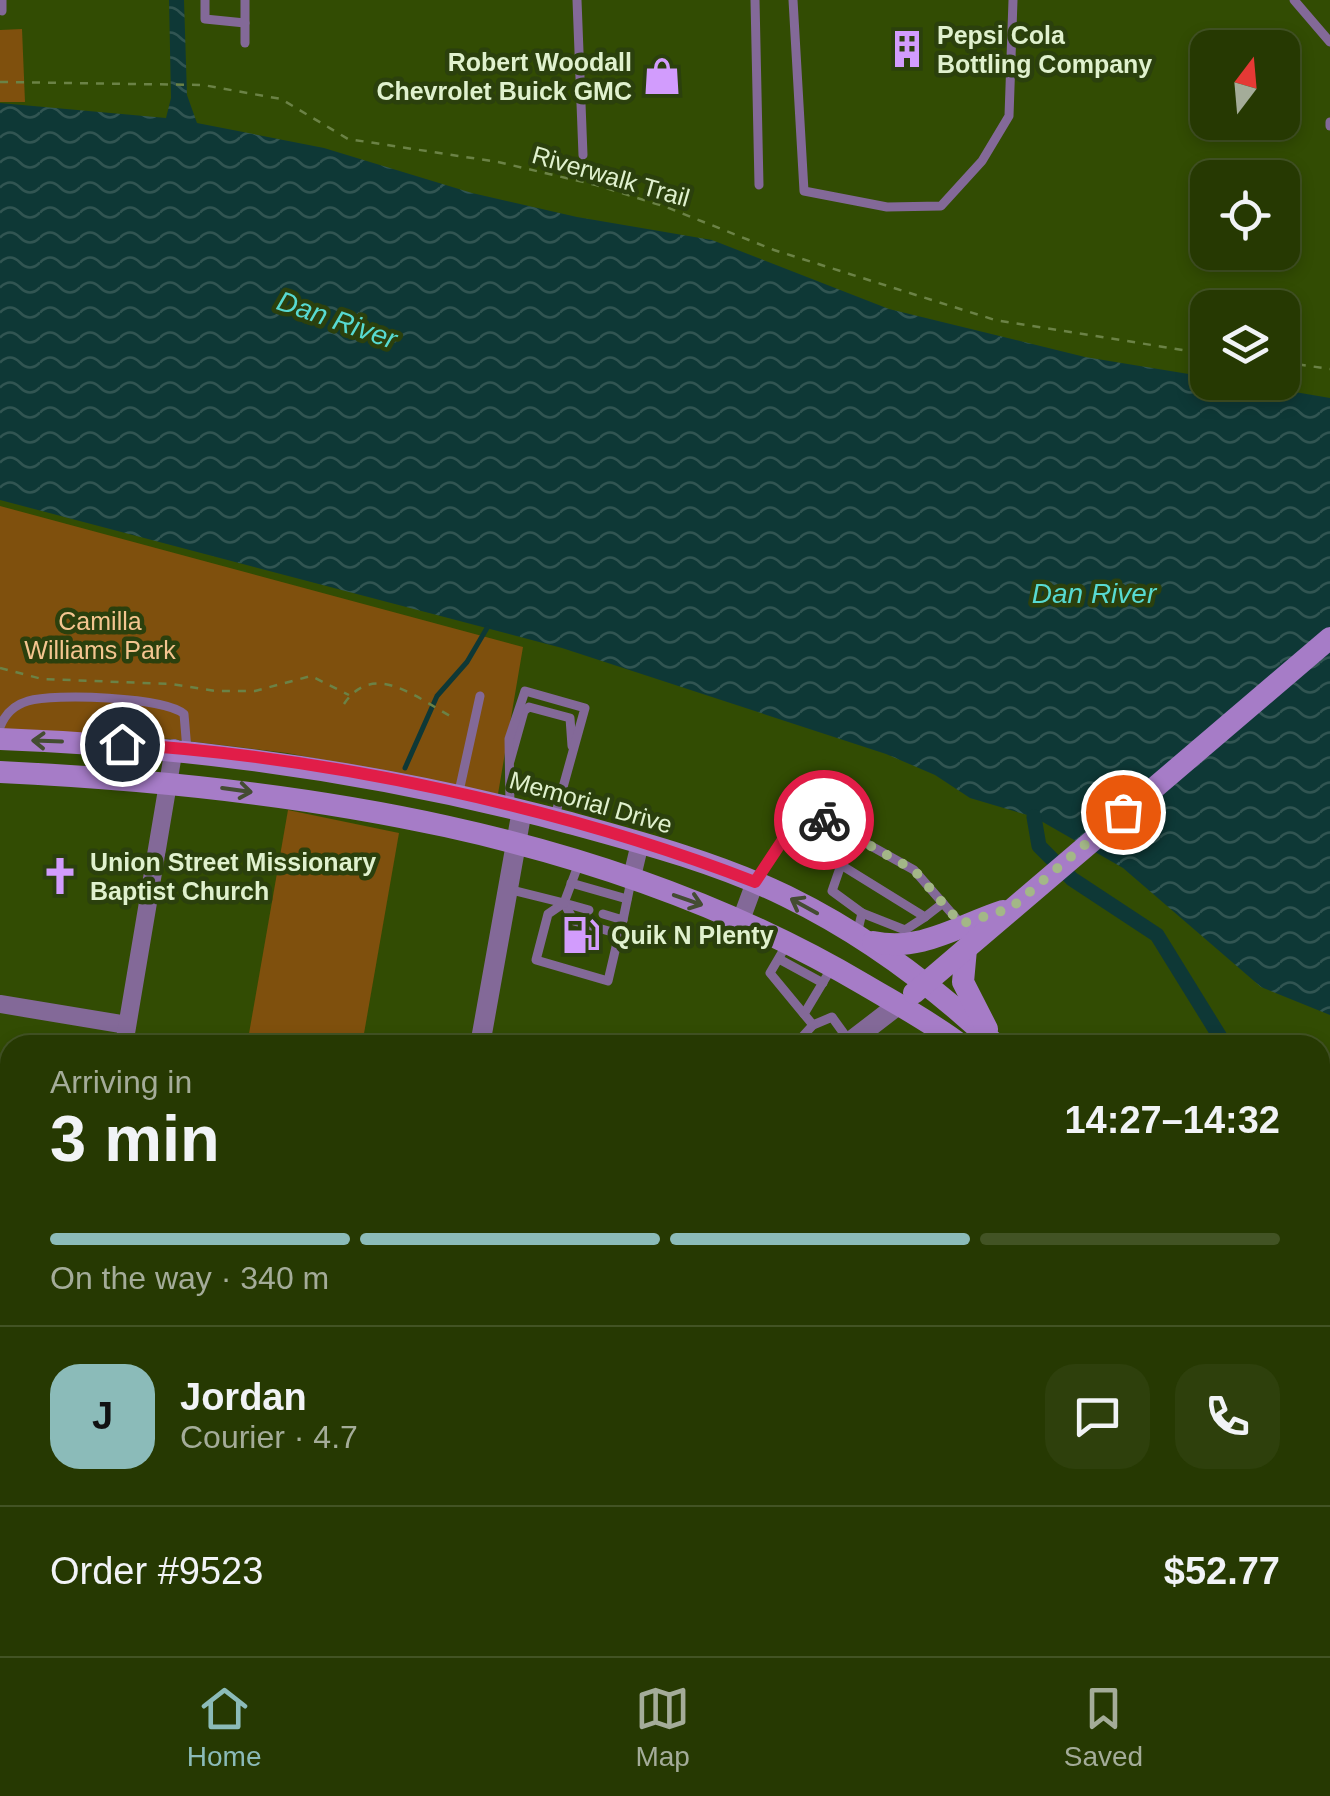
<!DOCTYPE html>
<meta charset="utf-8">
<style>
:root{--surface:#263902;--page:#2e400c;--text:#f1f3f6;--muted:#a4ac99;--line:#425324;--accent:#8bbbb9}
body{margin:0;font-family:Helvetica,sans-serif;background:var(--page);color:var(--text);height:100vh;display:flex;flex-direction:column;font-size:38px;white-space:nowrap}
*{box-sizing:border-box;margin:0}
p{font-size:32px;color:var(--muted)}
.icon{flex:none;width:55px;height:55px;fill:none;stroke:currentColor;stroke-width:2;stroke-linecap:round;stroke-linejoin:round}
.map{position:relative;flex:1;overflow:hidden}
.details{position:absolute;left:0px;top:1035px;width:1330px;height:622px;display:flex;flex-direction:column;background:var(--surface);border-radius:30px 30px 0 0;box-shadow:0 5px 15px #0003,0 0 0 2px var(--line)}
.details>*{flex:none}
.needle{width:65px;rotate:16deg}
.buttons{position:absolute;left:1190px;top:30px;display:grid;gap:20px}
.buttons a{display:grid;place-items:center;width:110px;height:110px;border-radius:20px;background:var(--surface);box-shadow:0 5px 15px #0003,0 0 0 2px var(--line);font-size:50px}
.pin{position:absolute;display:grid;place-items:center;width:85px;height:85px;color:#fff;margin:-42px;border:5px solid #fff;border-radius:50%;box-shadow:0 2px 10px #0007}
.courier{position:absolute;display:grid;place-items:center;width:100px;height:100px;margin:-50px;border:8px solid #e11d48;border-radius:50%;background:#fff;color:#222;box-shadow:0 2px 12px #0007}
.headline em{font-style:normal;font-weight:800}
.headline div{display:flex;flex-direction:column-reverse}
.headline{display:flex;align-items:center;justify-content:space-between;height:170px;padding:0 50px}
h1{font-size:65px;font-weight:800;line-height:75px}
.bar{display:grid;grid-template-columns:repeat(4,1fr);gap:15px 10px;align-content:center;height:120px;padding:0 50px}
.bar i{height:12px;border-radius:8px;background:var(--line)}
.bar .current{background:var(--accent)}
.bar p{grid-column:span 4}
.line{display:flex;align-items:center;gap:25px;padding:0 50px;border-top:2px solid var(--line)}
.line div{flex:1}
.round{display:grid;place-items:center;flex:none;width:105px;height:105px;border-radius:30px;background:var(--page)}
.tabs{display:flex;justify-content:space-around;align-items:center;height:140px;border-top:2px solid var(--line);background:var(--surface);font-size:28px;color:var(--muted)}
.tabs a{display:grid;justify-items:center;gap:5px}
.tabs .current{color:var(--accent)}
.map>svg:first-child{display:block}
.park{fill:#7f500d}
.water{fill:url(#water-waves)}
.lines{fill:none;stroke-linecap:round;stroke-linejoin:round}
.stream{stroke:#0e3836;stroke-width:5}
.canal{stroke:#0e3836;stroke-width:15}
.path{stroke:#6b8246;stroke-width:2.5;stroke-dasharray:8 8;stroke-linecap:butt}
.service{stroke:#836998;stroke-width:9}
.minor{stroke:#836998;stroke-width:18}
.tertiary{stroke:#836998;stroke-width:20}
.secondary{stroke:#a67cc7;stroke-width:22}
.oneway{stroke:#444c32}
.done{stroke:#a3b787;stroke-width:10;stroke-dasharray:0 18}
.route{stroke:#e11d48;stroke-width:12}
.labels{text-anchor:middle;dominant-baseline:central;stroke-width:9;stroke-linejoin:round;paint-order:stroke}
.poi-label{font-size:25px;font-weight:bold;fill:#e0f1ce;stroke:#2b400d;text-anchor:start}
.street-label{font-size:25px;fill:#e0f1ce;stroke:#2b400d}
.park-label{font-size:25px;fill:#f4c590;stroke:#2b400d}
.water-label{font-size:28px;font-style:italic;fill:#57dad2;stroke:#2b400d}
</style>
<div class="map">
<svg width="1330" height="1656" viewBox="0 0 1330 1656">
<defs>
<pattern id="water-waves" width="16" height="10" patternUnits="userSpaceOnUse" patternTransform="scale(2.5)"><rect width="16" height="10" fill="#0e3836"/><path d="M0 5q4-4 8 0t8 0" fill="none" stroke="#315552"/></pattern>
</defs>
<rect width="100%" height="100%" fill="#324c03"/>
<!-- park -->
<g class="park">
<polygon points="22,29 25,102 0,102 0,30"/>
<polygon points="0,506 523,647 498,794 287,753 171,739 0,730"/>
<polygon points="288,810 399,833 362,1045 247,1045"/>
</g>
<!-- water -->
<polygon class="water" points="169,0 184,0 187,95 197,123 324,148 472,193 577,217 712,240 889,309 1085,357 1207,377 1208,382 1243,383 1330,398 1330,1015 1261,987 1123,868 1034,817 970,798 935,775 886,754 562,648 0,500 0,103 166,118 171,98"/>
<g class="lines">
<!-- stream -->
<polyline class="stream" points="405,768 437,696 467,662 487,628"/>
<!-- canal -->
<g class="canal">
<polyline points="1034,817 1039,846 1072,879 1157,935 1225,1045"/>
<polyline points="1320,1207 1330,1224"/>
</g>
<!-- path -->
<g class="path">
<polyline points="0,82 203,85 281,99 348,139 498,162 596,185 666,207 774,250 995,320 1208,354"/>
<polyline points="1282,362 1330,369"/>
<polyline points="0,668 42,679 171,684 215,691 255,691 311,676 349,695"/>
<path d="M344,704C373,660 417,698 452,717"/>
</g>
<!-- service -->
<g class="service">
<polyline points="2,0 2,11"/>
<polyline points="205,0 205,19 245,23"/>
<polyline points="245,0 245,43"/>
<polyline points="577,0 583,155"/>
<polyline points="755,0 759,185"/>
<polyline points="793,0 804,191 887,207 941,206 982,161 1009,116 1013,0"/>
<polyline points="1294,0 1330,42"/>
<polyline points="1330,122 1330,126"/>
<path d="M0,727C5,714 14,705 28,701C54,693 165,697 184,714L187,750"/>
<polyline points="510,761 524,711 529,707 570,718 572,746"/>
<polyline points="458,796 480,696"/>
<polyline points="510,806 509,739 525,691 585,708 555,816"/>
<polyline points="855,838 841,865 925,917 943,903"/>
<polyline points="579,863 564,903 589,910"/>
<polyline points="841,865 832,891 862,913 857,934"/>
<polyline points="755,882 803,808 914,870 961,924"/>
<polyline points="571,883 627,899"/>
<polyline points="508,889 564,903 574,921 619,934 623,920"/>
<polyline points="564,903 548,914 536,960 608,981 619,934"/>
<polyline points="862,913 905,930 925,917"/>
<polyline points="603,914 623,920 631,881"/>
<polyline points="787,944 770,973 813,1025 832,1017 850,1042"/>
<polyline points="779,959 823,983"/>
<polyline points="804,1014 831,969"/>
<polyline points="807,1045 803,1036 813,1025"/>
<polyline points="1320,1149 1330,1166"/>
<polyline points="1320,1343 1330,1361"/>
<polyline points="1320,1370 1330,1365"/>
</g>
<!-- minor -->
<g class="minor">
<polyline points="631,881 640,843"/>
<polyline points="741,920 755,882"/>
<polyline points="0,1004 127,1025"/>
<polyline points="124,1045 174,748"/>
<polyline points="0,1282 10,1323"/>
<polyline points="103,1648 108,1656"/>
<polyline points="975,1648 979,1656"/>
<polyline points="175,1656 179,1648"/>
<polyline points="912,1656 925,1648"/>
</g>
<!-- tertiary -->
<g class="tertiary">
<polyline points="480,1045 522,810"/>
<polyline points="846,1045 898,1005"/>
<polyline points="453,1648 457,1656"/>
</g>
<!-- secondary -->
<g class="secondary">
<path d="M0,739C194,746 383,773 570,823C643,843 718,863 786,896C862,933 935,987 996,1045"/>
<path d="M0,772C295,786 607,832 865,985C897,1004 931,1022 961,1045"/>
<path d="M873,942C922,952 957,926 1003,911"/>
<polyline points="966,949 963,982 987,1029"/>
<polyline points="914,993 1330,638"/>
<polyline points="1320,1564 1330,1584"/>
<polyline points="1320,1635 1330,1653"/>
</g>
</g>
<!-- one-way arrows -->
<defs><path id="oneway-shaft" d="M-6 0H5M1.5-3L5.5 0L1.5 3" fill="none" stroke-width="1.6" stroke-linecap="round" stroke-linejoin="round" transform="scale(2.5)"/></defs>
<g class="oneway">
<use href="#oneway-shaft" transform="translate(47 741) rotate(-178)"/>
<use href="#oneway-shaft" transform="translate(237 790) rotate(8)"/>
<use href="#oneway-shaft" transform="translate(688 900) rotate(19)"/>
<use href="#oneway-shaft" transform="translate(804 906) rotate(-151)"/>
</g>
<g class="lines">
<!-- done -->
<polyline class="done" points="824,820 914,870 961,924 1011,908 1123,812"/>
<!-- route -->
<path class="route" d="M122,744C328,757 563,807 755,882L804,808L824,820"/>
</g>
<!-- icons -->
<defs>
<g id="building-bare" transform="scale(3)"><path d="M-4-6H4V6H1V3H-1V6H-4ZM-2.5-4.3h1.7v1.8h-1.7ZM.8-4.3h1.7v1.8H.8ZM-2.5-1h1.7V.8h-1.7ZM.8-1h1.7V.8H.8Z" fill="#d29cfd" stroke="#2b400d" stroke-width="2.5" paint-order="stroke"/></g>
<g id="shop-bare" transform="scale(3)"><path d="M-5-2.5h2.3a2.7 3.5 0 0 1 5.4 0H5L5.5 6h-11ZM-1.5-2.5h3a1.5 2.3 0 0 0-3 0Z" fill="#d29cfd" stroke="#2b400d" stroke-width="2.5" paint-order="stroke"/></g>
<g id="church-bare" transform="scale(3)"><path d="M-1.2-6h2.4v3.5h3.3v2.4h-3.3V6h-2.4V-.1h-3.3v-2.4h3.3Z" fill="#d29cfd" stroke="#2b400d" stroke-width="2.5" paint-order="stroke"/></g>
<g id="fuel-bare" transform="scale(3)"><path d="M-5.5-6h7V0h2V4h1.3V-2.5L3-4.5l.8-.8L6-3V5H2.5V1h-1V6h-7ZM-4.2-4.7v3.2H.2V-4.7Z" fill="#d29cfd" stroke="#2b400d" stroke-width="2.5" paint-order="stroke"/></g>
</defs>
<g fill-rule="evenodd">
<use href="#building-bare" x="907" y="49"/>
<use href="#shop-bare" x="662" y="76"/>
<use href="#church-bare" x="60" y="876"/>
<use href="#fuel-bare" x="581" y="935"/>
</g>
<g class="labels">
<!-- poi labels -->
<g class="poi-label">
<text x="937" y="35">Pepsi Cola<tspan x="937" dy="29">Bottling Company</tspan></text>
<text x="632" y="62" text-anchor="end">Robert Woodall<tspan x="632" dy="29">Chevrolet Buick GMC</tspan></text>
<text x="90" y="862">Union Street Missionary<tspan x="90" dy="29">Baptist Church</tspan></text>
<text x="611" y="935">Quik N Plenty</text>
</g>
<!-- street labels -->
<g class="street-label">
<text transform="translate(611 176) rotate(16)">Riverwalk Trail</text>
<text transform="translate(591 802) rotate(16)">Memorial Drive</text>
</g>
<!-- park labels -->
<g class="park-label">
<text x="100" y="621">Camilla<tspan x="100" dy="29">Williams Park</tspan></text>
</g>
<!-- water labels -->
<g class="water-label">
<text transform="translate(337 320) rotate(19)">Dan River</text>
<text x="1094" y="593">Dan River</text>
</g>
</g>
</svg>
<div class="buttons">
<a><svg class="needle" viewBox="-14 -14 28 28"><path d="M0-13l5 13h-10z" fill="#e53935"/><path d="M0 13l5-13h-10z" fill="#a4ac99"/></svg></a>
<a><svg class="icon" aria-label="locate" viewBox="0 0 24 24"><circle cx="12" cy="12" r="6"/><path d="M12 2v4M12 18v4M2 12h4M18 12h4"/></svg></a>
<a><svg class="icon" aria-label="layers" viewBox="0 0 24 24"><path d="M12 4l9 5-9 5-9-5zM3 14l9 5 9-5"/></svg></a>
</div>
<div class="pin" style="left:1123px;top:812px;background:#ea580c"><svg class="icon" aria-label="bag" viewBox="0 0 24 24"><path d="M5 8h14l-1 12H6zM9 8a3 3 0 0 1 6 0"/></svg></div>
<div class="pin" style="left:122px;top:744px;background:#1f2937"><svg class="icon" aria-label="home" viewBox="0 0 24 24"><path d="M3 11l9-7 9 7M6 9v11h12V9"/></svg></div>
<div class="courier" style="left:824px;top:820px"><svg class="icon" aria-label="bike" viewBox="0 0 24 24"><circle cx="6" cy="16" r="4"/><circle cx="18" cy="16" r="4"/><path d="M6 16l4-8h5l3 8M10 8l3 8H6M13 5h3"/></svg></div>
<section class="details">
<div class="headline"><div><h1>3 min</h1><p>Arriving in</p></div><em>14:27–14:32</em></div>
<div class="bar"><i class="current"></i><i class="current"></i><i class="current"></i><i></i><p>On the way · 340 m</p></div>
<div class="line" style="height:180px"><b class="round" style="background:var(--accent);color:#111">J</b><div><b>Jordan</b><p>Courier · 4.7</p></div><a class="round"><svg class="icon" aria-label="chat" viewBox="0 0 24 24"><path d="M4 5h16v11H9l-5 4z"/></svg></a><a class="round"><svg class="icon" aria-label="phone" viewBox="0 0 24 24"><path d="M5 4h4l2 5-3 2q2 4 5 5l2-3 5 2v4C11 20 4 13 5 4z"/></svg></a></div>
<div class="line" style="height:130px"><div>Order #9523</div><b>$52.77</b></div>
</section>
</div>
<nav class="tabs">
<a class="current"><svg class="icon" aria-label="home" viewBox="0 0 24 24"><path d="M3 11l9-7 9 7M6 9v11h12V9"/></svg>Home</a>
<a><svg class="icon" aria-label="map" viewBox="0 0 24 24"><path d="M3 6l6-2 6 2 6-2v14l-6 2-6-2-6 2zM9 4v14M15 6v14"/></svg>Map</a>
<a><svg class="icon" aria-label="saved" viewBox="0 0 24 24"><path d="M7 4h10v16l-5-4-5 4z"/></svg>Saved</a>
</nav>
